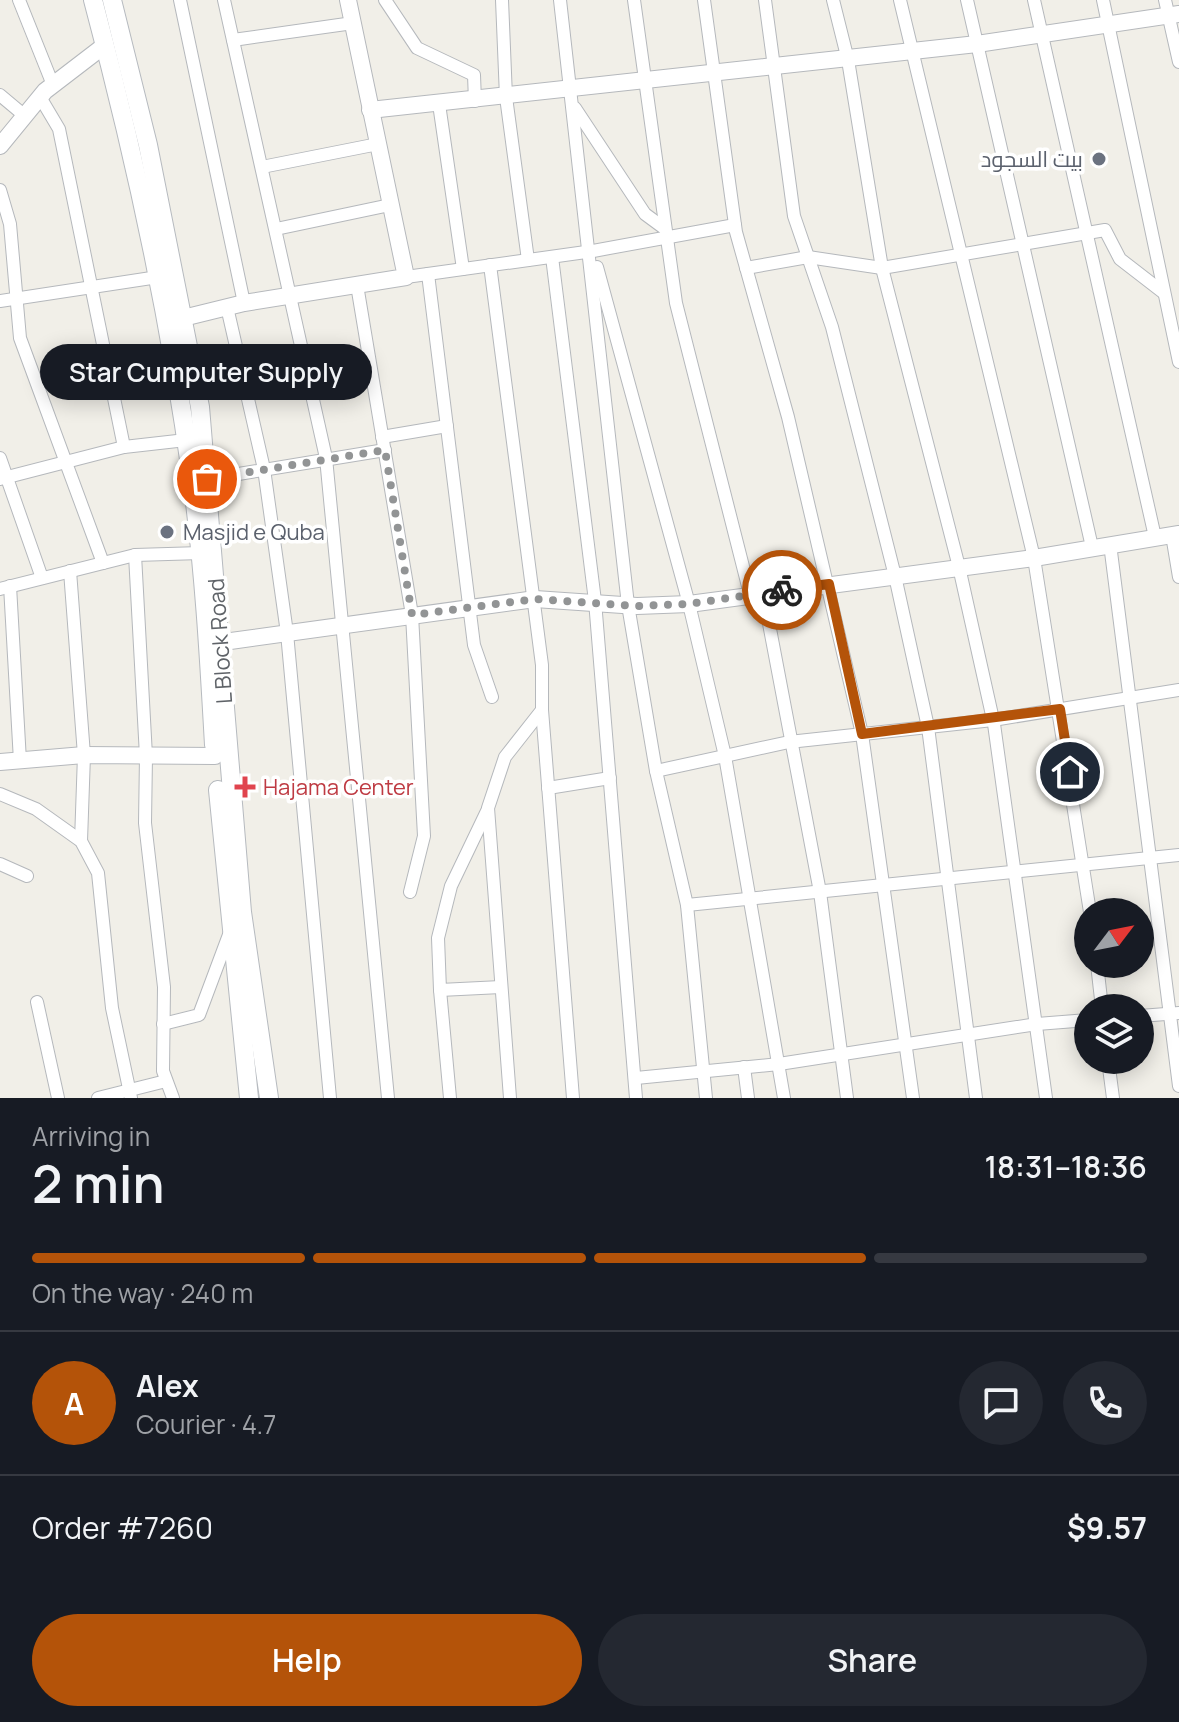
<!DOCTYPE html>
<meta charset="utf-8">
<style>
:root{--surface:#171b24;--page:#242831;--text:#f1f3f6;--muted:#9ea1a6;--line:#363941;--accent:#b45309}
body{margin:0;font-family:Manrope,Cairo,sans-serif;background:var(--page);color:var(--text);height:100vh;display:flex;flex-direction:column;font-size:30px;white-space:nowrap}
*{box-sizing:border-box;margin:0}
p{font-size:26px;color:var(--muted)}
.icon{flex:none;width:44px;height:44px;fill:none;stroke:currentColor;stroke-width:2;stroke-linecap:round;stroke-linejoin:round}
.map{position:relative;height:1098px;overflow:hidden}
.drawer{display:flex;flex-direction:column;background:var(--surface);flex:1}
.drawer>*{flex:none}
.needle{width:52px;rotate:58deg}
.buttons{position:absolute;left:1074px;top:898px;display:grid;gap:16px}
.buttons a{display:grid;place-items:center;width:80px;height:80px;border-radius:50%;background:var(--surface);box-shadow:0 4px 20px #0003;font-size:40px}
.pin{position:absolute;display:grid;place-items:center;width:68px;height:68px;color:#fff;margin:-34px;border:4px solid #fff;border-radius:50%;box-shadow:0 2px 8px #0007}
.courier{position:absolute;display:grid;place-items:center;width:80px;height:80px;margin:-40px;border:6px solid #b45309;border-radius:50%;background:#fff;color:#222;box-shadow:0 2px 10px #0007}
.bubble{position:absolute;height:56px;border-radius:28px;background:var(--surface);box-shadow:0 4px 20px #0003;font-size:26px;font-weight:600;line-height:56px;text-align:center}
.headline em{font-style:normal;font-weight:600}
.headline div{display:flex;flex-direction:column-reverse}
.headline{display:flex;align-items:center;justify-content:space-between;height:136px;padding:0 32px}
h1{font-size:52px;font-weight:600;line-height:60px}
.bar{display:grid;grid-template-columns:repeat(4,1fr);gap:12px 8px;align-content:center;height:96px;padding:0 32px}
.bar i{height:10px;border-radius:6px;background:var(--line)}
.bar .selected{background:var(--accent)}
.bar p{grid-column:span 4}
.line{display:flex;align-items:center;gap:20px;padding:0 32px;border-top:2px solid var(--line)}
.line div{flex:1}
.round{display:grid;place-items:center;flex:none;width:84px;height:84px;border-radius:42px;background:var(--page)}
.action{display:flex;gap:16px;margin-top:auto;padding:16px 32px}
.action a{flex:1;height:92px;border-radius:48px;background:var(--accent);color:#fff;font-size:32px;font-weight:600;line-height:92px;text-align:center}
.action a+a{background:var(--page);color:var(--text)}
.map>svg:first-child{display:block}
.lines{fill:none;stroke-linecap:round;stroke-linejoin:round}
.minor-casing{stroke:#b5b8bc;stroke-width:14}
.tertiary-casing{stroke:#b5b8bc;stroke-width:18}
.secondary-casing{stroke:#b6babf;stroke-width:20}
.minor{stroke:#fff;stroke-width:12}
.tertiary{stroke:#fff;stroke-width:16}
.secondary{stroke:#fff;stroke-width:18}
.done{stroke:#929495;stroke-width:8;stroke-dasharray:0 14.4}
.route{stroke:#b45309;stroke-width:10}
.worship-dot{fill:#6b7280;stroke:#fff;stroke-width:3}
.health-dot{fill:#e0444e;stroke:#fff;stroke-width:3}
.labels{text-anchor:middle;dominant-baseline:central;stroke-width:7;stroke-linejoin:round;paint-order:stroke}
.worship-label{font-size:22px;fill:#5b616d;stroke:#fff;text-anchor:end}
.street-label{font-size:22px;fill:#5f6368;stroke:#fff}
.health-label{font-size:22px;fill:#be3a42;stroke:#fff;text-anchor:start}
</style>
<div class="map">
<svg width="1179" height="1098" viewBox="0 0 1179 1098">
<rect width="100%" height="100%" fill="#f1efe8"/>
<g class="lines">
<!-- minor casing -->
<g class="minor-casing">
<g id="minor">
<polyline points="19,0 53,85"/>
<polyline points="180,0 244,303"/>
<polyline points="224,0 326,458 388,1098"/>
<polyline points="385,0 417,48 474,75 475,101"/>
<polyline points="502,0 506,97 528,260"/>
<polyline points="560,0 628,605 656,771 687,905 706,1098"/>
<polyline points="634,0 676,303 750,594"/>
<polyline points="704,0 736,232 788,417 862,734 913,1098"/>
<polyline points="765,0 794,216 832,327 895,576 928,727 976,1098"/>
<polyline points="833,0 848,60 882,268 959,567 994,724 1046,1098"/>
<polyline points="900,0 1034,558 1090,912"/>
<polyline points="967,0 1092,547"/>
<polyline points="1034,0 1155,537"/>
<polyline points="1103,0 1179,362"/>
<polyline points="1165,0 1179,62"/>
<polyline points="233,40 353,23"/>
<polyline points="0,95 25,116"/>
<polyline points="40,97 59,129 124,447"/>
<polyline points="439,104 463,269"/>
<polyline points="575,108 645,214 664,228"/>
<polyline points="262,167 378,144"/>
<polyline points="0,190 10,224 20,338 103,563"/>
<polyline points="276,229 390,205"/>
<polyline points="552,257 595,601 636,1098"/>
<polyline points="490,265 542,665 542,710 505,757 488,808 510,1098"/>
<polyline points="597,267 689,604 725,756 784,1098"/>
<polyline points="746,268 808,257 882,268 1105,230 1120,259 1164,293"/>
<polyline points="428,274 474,645 492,697"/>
<polyline points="406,277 593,251 735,225"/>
<polyline points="357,285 412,615 424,836 410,892"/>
<polyline points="0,301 158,277"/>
<polyline points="227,307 264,469 287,633 330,1098"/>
<polyline points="382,437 447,426"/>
<polyline points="0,458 42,578"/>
<polyline points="0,479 124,447 186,440"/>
<polyline points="202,480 385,450"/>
<polyline points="1172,535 1179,577"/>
<polyline points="1110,544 1179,1086"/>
<polyline points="135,555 146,756 145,823 164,987 163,1071 173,1098"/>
<polyline points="70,571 84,755 81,841"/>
<polyline points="10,586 20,761"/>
<polyline points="0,589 135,555 201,553"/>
<polyline points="763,592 820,892 847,1098"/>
<polyline points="542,710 573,1098"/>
<polyline points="656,771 789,742 993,720 1179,690"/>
<polyline points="548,788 610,778"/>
<polyline points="0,794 36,809 81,841 98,873 112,1008 131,1098"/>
<polyline points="487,811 451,886 438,938 440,990 501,987"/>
<polyline points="0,864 27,876"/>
<polyline points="687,905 1179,855"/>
<polyline points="1097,964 1102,1008"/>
<polyline points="440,990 450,1098"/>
<polyline points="37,1002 58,1098"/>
<polyline points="1140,1016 1179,1013"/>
<polyline points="163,1024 199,1015 230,932"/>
<polyline points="1108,1060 1113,1098"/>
<polyline points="744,1067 748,1098"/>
<polyline points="636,1078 779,1064 1037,1024 1088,1020"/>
<polyline points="98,1098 166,1081"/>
</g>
</g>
<!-- tertiary casing -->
<g class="tertiary-casing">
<g id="tertiary">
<polyline points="370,110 977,44 1179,14"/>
<polyline points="0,146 45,91 105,45"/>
<polyline points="183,318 244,303 406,277 348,0"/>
<polyline points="209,644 535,599 637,606 689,604 1034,558 1179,534"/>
<polyline points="0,762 84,755 215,756"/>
</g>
</g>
<!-- secondary casing -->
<g class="secondary-casing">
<g id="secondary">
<path d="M93,0C135,157 170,318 192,480C204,568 209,656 214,745"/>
<polyline points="112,0 148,145 200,407 242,912 269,1098"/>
<polyline points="218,790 249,1098"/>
</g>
</g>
<!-- minor -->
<use href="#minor" class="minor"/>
<!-- tertiary -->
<use href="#tertiary" class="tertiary"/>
<!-- secondary -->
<use href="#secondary" class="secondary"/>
</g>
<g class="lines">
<!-- done -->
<polyline class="done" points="207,479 385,450 412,615 535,599 637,606 689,604 782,590"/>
<!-- route -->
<polyline class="route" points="782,590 829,584 862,734 1060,709 1070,772"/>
</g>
<!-- markers -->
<g class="worship-dot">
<circle cx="1099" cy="159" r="8"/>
<circle cx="167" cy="532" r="8"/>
</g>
<path class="health-dot" d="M241 775h8v8h8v8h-8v8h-8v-8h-8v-8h8z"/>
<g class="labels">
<!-- worship labels -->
<g class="worship-label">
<text x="1083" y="159">بیت السجود</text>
<text x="183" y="532" text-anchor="start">Masjid e Quba</text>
</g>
<!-- street labels -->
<g class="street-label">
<text transform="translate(220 641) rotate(-94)">L Block Road</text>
</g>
<!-- health labels -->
<g class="health-label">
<text x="263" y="787">Hajama Center</text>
</g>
</g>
</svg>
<div class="buttons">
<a><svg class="needle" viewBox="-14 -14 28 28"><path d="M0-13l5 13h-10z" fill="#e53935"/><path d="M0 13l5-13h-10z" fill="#9ea1a6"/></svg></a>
<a><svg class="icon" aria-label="layers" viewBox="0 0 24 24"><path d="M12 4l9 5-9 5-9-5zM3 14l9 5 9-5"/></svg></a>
</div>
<div class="pin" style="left:207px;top:479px;background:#ea580c"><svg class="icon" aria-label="bag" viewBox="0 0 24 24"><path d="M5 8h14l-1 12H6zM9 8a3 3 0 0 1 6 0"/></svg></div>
<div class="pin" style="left:1070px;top:772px;background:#1f2937"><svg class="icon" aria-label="home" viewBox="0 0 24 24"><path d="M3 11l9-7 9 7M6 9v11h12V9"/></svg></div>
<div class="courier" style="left:782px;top:590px"><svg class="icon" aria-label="bike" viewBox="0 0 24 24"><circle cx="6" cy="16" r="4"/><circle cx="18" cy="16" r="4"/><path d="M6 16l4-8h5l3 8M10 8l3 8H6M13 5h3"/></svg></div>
<div class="bubble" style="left:40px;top:344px;width:332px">Star Cumputer Supply</div>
</div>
<section class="drawer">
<div class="headline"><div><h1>2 min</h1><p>Arriving in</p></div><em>18:31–18:36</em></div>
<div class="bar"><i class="selected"></i><i class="selected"></i><i class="selected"></i><i></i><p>On the way · 240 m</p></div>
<div class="line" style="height:144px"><b class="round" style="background:var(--accent);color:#fff">A</b><div><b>Alex</b><p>Courier · 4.7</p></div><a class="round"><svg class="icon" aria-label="chat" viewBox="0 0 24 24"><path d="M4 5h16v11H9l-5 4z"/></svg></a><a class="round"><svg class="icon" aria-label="phone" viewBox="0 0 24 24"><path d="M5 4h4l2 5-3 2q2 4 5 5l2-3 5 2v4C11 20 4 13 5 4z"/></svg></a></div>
<div class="line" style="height:104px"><div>Order #7260</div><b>$9.57</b></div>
<div class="action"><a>Help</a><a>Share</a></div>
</section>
